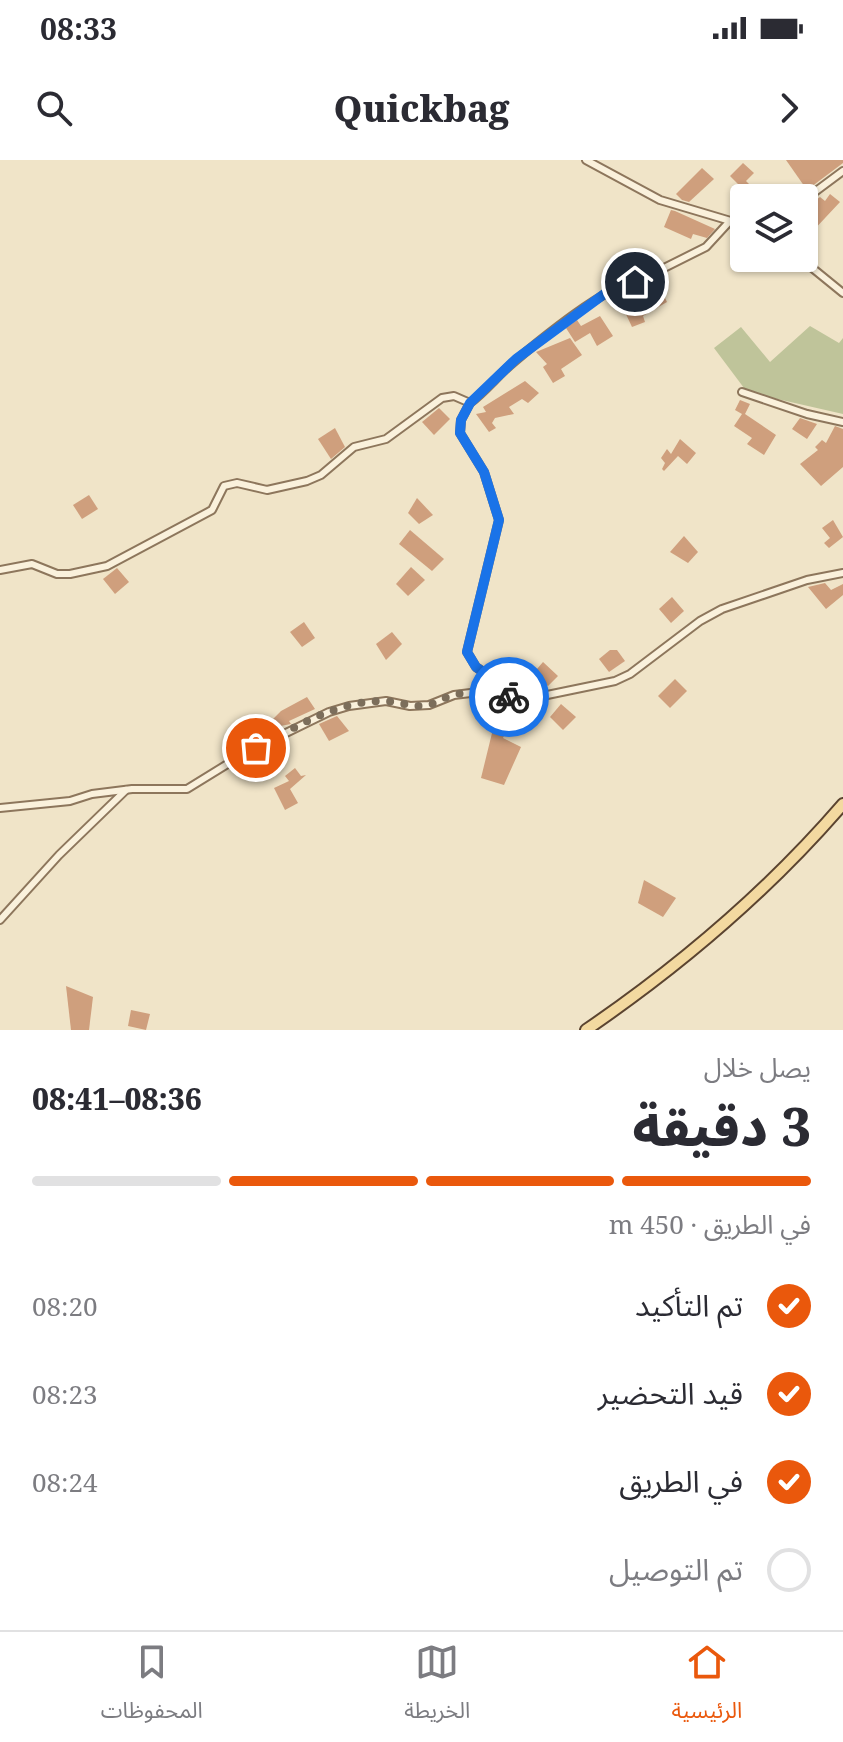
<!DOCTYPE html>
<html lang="ar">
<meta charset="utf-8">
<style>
:root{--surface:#fff;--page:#f2f2f3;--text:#2b2b33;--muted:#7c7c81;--line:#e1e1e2;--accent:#ea580c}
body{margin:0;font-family:"Noto Serif","Noto Sans Arabic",serif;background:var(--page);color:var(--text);direction:rtl;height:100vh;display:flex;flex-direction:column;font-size:30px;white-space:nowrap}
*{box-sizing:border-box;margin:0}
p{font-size:26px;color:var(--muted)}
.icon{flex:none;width:44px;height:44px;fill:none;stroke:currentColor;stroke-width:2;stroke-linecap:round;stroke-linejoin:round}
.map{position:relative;height:870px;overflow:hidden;direction:ltr}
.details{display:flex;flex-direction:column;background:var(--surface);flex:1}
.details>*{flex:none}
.buttons{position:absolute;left:730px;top:24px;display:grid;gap:16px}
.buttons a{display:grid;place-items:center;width:88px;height:88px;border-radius:8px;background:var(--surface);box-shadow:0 2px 6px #0004;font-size:40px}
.pin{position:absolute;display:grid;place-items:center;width:68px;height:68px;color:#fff;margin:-34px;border:4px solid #fff;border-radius:50%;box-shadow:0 2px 8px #0007}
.courier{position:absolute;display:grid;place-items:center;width:80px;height:80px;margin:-40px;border:6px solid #1a73e8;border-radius:50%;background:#fff;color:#222;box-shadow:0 2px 10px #0007}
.summary em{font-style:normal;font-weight:800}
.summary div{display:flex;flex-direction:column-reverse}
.summary{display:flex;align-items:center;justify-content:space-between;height:136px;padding:0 32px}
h1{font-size:52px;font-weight:800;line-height:60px}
.bar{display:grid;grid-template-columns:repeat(4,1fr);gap:12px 8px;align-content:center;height:96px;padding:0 32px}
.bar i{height:10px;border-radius:6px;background:var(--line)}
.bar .current{background:var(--accent)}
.bar p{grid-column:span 4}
ol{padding:0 32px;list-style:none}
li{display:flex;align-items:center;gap:24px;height:88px}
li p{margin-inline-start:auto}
li .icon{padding:8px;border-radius:50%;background:var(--accent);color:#fff;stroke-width:4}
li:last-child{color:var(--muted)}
li i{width:44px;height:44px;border:4px solid var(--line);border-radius:50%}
.status{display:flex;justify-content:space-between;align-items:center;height:56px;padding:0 40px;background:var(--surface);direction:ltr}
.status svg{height:22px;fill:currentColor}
header{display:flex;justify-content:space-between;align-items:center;height:104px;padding:0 32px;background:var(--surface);font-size:36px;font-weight:800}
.menu{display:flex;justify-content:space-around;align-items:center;height:112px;border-top:2px solid var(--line);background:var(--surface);font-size:22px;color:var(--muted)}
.menu a{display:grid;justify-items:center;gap:4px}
.menu .current{color:var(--accent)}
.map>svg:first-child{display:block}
.cemetery{fill:#bfc49a}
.building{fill:#cf9f7d}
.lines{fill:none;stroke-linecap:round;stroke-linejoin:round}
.minor-casing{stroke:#8d765c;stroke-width:10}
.primary-casing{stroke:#5b4430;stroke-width:14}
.minor{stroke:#faf1dc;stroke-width:6}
.primary{stroke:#f3d9a0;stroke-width:10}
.done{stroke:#7c6e5b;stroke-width:8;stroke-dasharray:0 14.4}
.route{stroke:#1a73e8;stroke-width:10}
</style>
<div class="status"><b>08:33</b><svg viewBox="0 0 49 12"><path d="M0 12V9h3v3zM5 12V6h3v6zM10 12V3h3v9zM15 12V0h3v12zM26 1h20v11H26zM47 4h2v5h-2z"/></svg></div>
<header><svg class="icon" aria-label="forward" viewBox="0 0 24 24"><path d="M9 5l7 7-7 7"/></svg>Quickbag<svg class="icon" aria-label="search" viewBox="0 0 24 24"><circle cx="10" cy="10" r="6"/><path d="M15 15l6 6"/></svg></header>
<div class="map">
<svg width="843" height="870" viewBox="0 0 843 870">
<rect width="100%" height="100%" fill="#f0e4c8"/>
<!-- cemetery -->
<polygon class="cemetery" points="810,166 839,183 843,178 843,254 747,232 714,188 741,167 770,202"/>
<!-- building -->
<g class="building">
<polygon points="786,0 843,0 843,3 807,30"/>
<polygon points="743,3 754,13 746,21 750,25 744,30 730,16"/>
<polygon points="702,8 714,19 689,42 682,40 676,34"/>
<polygon points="830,34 840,42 811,73 814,75 804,88 804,49 820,37 825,41"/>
<polygon points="671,50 675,51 715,69 707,78 693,74 691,79 664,67"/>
<polygon points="658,124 667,142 643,156 645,162 632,167 624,150 643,142 639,134"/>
<polygon points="600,156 613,176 597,186 590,173 575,182 566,168 577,160 581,166"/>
<polygon points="570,178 582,195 561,209 565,216 553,223 543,207 547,204 536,192"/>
<polygon points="525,221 539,233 528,243 522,239 509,247 514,254 495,258 492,263 496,268 489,272 476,254 486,252 483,247"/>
<polygon points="740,240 750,244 745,254 776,275 764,295 747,284 752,278 734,266 742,254 735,250"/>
<polygon points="439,248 450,259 434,275 422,262"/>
<polygon points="800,258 817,264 807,279 792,269"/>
<polygon points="835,266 843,269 843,307 821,326 800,304 818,290 815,287 822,280 826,283"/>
<polygon points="335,268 345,287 331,299 318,279"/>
<polygon points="680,279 696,293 687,304 678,296 664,311 662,309 665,303 661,298 667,289 671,294"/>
<polygon points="89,335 98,349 82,359 73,345"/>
<polygon points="417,338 433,355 419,364 408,353"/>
<polygon points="833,360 843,377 829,388 824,383 830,378 822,368"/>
<polygon points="410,370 444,399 432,411 399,384"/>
<polygon points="684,376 698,392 688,403 670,392"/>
<polygon points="411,407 425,420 408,436 396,424"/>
<polygon points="117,408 129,422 115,434 103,419"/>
<polygon points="825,423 831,430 843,424 843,435 826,449 808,427"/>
<polygon points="672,437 684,451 671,463 659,449"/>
<polygon points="304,462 315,478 302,487 290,472"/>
<polygon points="392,472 402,484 386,500 376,484"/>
<polygon points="610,490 617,490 625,501 609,512 599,499"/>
<polygon points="543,502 558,516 548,526 538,517 523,530 514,520 523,514 531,516"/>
<polygon points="675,519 687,531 670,548 658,536"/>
<polygon points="307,537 315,549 289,561 291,564 275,567 271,561 281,551"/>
<polygon points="561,544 576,557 563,570 550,557"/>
<polygon points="337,556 349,571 329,581 319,564"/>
<polygon points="493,569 505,573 503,578 521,587 504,625 481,618"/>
<polygon points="295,608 301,616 306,615 290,629 298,643 285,650 274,628 289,621 285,616"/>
<polygon points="644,720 676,738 663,757 638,743"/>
<polygon points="66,826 93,837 89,870 71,870"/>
<polygon points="131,850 150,854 146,870 128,866"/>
</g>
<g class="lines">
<!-- minor casing -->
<g class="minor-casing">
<g id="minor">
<polyline points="586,0 660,40 744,65"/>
<polyline points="804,40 843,11"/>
<polyline points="800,98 843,133"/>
<polyline points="742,232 807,254 843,262"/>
<polyline points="470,243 461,260 460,273 484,312 499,360 467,492 476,507 520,537"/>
<path d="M0,410L32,404L57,414H70L107,406L212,350L224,326L237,323L267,330L307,321L321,315L354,287L386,279L442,238L454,236L470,243C486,231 499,214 515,201C540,180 609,123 638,121L706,87L729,62"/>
<polyline points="0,648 70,641 92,634 132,629 187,629 247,592 329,552 349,546 386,541 410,546 429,545 454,535 479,532 523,540 615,521 630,514 700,461 722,449 807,420 843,413"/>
<polyline points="0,760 59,695 126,630"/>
</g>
</g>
<!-- primary casing -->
<g class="primary-casing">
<path id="primary" d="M586,870C681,805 768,731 843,644"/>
</g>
<!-- minor -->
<use href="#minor" class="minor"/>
<!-- primary -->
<use href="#primary" class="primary"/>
</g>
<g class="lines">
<!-- done -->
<path class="done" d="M256,588C296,567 337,541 383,541C397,541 410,547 425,546C436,544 444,537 454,535C473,530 491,534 509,537"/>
<!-- route -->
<polyline class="route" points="509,537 523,540 476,507 467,492 499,360 484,312 460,273 461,260 470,243 516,199 607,132 635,122"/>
</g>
</svg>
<div class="buttons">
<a><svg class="icon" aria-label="layers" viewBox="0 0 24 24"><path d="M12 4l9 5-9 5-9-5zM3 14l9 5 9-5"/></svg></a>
</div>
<div class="pin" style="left:256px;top:588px;background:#ea580c"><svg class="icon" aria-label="bag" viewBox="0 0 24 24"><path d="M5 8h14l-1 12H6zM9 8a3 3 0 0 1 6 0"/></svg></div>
<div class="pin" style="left:635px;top:122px;background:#1f2937"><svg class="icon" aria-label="home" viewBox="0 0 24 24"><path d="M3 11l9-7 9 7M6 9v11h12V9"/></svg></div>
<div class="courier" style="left:509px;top:537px"><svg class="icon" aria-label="bike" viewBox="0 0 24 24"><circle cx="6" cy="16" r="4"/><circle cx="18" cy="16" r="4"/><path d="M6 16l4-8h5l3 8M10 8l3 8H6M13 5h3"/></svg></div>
</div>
<section class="details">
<div class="summary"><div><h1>3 دقيقة</h1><p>يصل خلال</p></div><em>08:36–08:41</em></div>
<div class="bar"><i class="current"></i><i class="current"></i><i class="current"></i><i></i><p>في الطريق · 450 m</p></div>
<ol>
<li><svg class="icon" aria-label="check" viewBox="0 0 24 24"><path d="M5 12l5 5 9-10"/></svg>تم التأكيد<p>08:20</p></li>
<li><svg class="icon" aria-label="check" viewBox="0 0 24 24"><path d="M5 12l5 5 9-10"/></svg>قيد التحضير<p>08:23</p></li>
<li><svg class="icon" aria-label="check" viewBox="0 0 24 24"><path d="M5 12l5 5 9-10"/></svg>في الطريق<p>08:24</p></li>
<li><i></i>تم التوصيل</li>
</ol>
</section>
<nav class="menu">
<a class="current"><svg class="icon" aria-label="home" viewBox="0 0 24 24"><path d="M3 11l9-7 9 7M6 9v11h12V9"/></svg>الرئيسية</a>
<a><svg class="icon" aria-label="map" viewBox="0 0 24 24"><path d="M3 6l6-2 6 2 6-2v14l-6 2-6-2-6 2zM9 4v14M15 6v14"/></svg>الخريطة</a>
<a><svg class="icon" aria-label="saved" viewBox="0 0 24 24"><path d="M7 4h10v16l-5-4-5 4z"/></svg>المحفوظات</a>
</nav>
